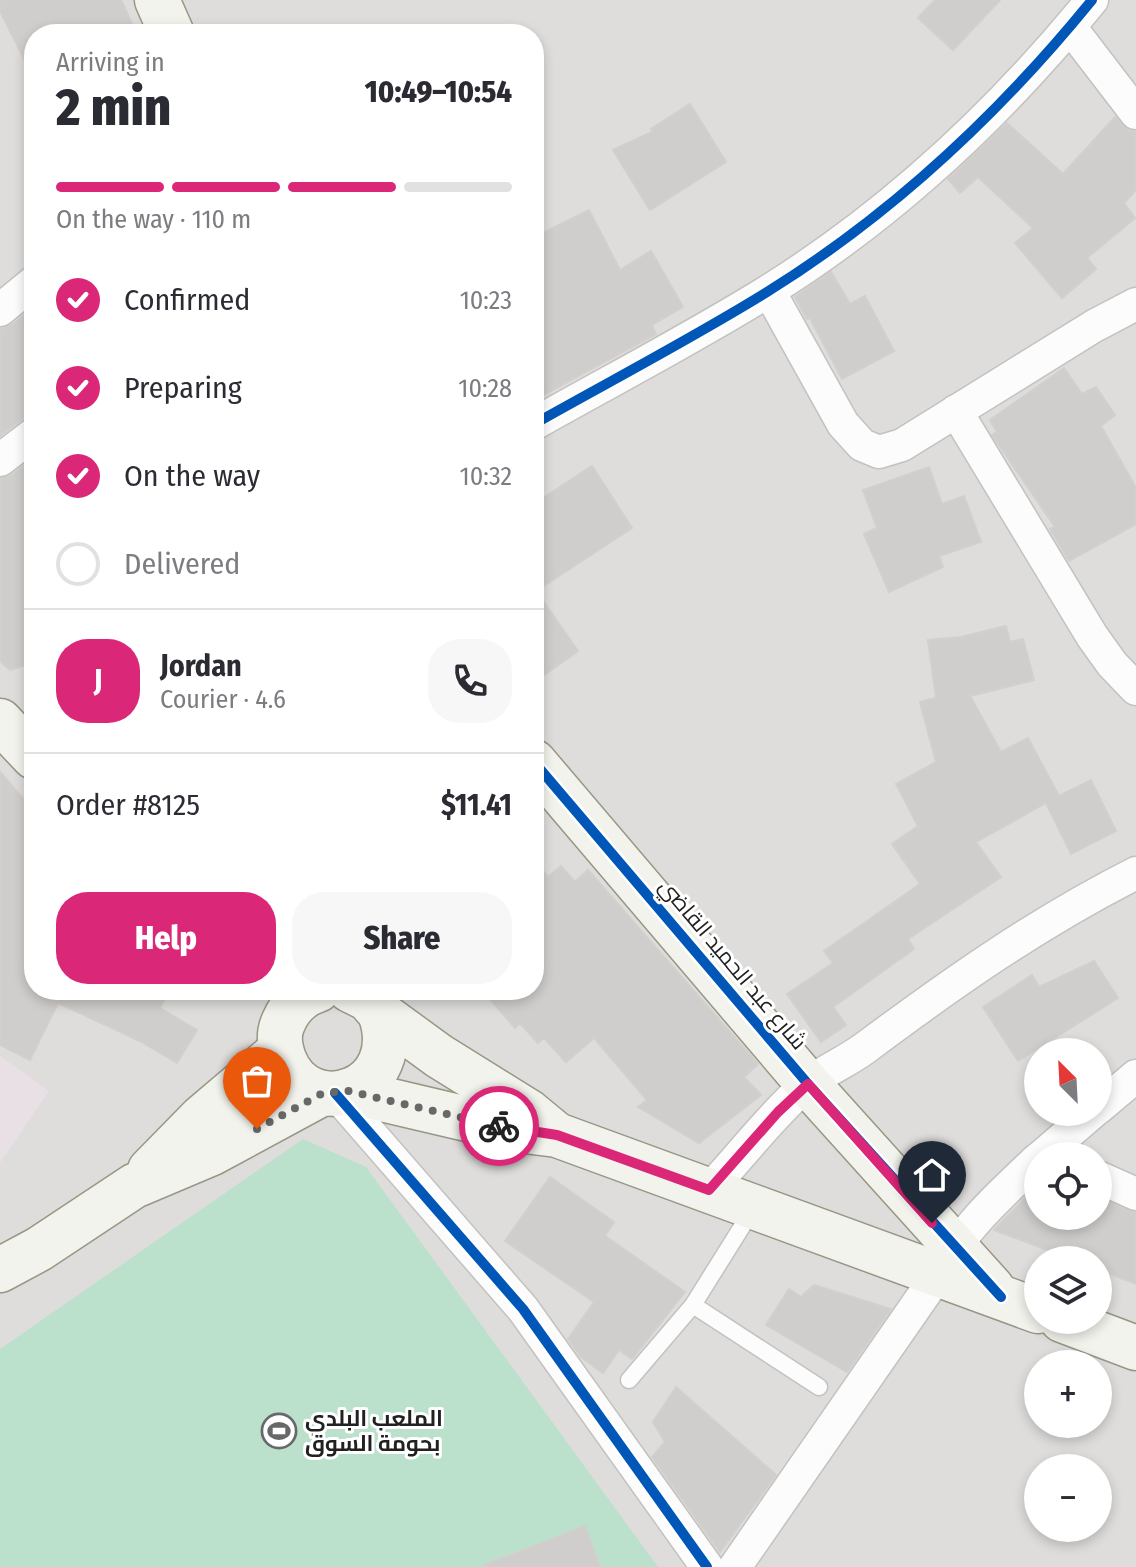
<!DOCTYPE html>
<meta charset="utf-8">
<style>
:root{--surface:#fff;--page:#f7f7f7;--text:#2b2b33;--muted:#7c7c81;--line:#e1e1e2;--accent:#db2777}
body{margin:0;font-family:"Fira Sans Condensed",Cairo,sans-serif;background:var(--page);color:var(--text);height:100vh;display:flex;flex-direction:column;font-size:30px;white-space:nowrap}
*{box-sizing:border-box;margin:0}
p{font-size:26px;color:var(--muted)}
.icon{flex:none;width:44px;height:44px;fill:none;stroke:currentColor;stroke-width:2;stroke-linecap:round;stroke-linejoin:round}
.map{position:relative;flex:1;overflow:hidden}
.sheet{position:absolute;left:24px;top:24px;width:520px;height:976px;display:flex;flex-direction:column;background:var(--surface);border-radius:32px;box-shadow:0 4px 12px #0003}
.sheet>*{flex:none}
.needle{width:52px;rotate:336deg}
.fabs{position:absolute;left:1024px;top:1038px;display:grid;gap:16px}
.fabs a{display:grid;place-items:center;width:88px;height:88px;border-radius:50%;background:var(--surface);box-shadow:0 4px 12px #0003;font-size:40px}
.pin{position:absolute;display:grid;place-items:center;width:68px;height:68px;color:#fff;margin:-82px -34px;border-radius:50% 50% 50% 0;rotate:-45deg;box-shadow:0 0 8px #0007}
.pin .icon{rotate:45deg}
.courier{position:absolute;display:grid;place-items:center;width:80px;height:80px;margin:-40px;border:6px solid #db2777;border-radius:50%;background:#fff;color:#222;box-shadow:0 2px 10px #0007}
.overview em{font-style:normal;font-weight:800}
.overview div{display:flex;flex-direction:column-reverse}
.overview{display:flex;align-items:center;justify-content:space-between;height:136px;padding:0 32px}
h1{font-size:52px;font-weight:800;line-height:60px}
.bar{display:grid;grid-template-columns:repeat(4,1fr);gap:12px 8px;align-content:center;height:96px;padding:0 32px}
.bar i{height:10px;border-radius:6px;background:var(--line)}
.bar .on{background:var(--accent)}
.bar p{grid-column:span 4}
.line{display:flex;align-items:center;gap:20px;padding:0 32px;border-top:2px solid var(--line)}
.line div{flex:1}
.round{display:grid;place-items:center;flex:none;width:84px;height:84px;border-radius:32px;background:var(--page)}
ol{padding:0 32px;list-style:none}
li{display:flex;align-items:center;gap:24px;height:88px}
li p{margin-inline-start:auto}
li .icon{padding:8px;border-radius:50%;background:var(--accent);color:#fff;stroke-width:4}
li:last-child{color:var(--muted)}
li i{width:44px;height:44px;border:4px solid var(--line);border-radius:50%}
.button{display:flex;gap:16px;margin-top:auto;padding:16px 32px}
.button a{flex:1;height:92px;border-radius:32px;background:var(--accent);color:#fff;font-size:32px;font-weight:800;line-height:92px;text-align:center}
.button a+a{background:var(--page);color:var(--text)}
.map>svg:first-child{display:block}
.residential{fill:#dedddc;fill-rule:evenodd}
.industrial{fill:#e8e0e5}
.pitch{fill:#bbe0cc}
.building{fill:#d0cecc;stroke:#d2cfcd;stroke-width:2}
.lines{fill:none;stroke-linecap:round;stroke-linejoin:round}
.lane-casing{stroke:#c2c2c1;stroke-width:19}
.street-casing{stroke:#c2c2c1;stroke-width:35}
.secondary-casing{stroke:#989784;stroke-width:47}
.lane{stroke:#fdfcfc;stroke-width:16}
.street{stroke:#fdfcfc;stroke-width:32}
.secondary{stroke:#f3f3ed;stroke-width:44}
.cycleway-casing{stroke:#fff;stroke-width:15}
.cycleway{stroke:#0057b8;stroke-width:10}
.done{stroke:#696868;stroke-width:8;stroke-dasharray:0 14.4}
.route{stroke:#db2777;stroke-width:10}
.labels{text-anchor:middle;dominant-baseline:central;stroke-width:6;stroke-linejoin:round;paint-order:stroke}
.street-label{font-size:22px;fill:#212121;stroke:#fff}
.poi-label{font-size:22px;font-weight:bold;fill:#212121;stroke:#fff;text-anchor:start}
</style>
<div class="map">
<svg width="1136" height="1567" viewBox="0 0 1136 1567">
<rect width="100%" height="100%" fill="#efedeb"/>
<!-- residential -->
<path class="residential" d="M0,0H1136V1567H0ZM34,34H534V990H34ZM1038,1052H1098V1112H1038ZM1038,1156H1098V1216H1038ZM1038,1260H1098V1320H1038ZM1038,1364H1098V1424H1038ZM1038,1468H1098V1528H1038Z"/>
<!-- industrial -->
<polygon class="industrial" points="0,1056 49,1091 0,1163"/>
<!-- pitch -->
<polygon class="pitch" points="303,1139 366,1167 658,1567 0,1567 0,1349"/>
<!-- building -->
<g class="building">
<polygon points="0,0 121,0 137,34 34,34 34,79 0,11"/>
<polygon points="935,0 1000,0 953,50 918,18"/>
<polygon points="690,104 726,162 650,210 613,150 652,132 651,129"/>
<polygon points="1115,117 1128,130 1136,132 1136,190 1124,203 1135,218 1087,258 1096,269 1062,298 1015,243 1033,228 978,177 960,193 948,179 1007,123 1063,174"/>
<polygon points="589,210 620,270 651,251 683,307 652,325 656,334 534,400 534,237"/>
<polygon points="831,272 850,304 865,296 894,351 842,379 810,318 807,319 795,297"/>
<polygon points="34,307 34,415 22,419 0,436 0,329 12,325"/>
<polygon points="1064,368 1082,394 1096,387 1115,415 1101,426 1136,488 1136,524 1069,561 1050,529 1055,527 992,435 997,432 990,420"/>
<polygon points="34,458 34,662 10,670 0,661 0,479 12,475"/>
<polygon points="592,466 632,528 536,591 578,651 534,682 534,504"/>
<polygon points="929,467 942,504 964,496 981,542 939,556 943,567 889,592 864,534 877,528 863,490"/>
<polygon points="1006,626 1010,642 1023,639 1034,680 970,696 1001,752 1028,738 1059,796 1091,780 1116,831 1071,854 1046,803 976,842 1001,877 908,939 914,949 833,1007 846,1025 821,1042 787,994 833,963 824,951 920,884 892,844 918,826 896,784 936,762 920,702 936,698 928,640 961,637"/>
<polygon points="0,772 34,811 34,990 148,990 165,998 160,1008 197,1030 177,1063 140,1041 58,1003 30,1060 0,1045"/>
<polygon points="534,860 548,877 561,866 575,882 588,870 758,1064 744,1077 761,1095 699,1143 638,1107 647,1100 594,1038 566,1062 544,1038 538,1043 520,1023 515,1028 482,990 534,990"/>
<polygon points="1094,961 1118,998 1018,1061 983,1007 1032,975 1039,987"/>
<polygon points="550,1177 614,1222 605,1236 685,1292 632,1359 619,1350 603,1373 581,1357 568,1339 594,1302 505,1241"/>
<polygon points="1038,1185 1038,1216 1098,1216 1098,1198 1136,1213 1136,1284 1098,1269 1098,1260 1074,1260 994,1230"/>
<polygon points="814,1285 891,1309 847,1372 766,1325 789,1289 801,1297"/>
<polygon points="676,1387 776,1475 720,1552 652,1457 665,1442 653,1422"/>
<polygon points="585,1526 600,1567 485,1567 484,1565"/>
</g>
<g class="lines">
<!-- lane casing -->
<g class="lane-casing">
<g id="lane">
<polyline points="693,1305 819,1387"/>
<polyline points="629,1380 693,1305 753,1209"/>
</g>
</g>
<!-- street casing -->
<g class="street-casing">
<g id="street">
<polyline points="1070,27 1136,113"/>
<polyline points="769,291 843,424 862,445 879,452 902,445 1094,326 1136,304"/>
<polyline points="0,310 34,282"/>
<polyline points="956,411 1092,636 1112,664 1136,689"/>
<path d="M534,424C612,380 691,339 767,292C891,215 1000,113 1092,0"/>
<polyline points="0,460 34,434"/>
<polyline points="335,1093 523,1309 707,1567"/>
<polyline points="1098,1108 1136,1076"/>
<polyline points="1042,1156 1093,1112"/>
<polyline points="1098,1177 1136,1194"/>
<path d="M709,1190C741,1156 769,1118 804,1087C822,1072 846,1062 865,1048C952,983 1039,922 1136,873"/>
<path d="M735,1567L939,1273C964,1227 1000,1195 1038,1159"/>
</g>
</g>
<!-- secondary casing -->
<g class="secondary-casing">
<g id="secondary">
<polyline points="157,0 172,34"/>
<polyline points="0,721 34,757"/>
<polyline points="534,762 808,1084 992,1288"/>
<path d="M318,990C301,995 290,1006 283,1023C278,1034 280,1048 284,1059C309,1124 408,1091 380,1013"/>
<polyline points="350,990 368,999 380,1013 439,1056 529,1112 552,1131"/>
<polyline points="348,1091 510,1129 557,1135 1038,1311"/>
<polyline points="150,1170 202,1117 281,1050"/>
<polyline points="0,1270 39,1249 134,1186 212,1153 323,1093"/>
<polyline points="1062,1320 1136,1348"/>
</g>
</g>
<!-- lane -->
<use href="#lane" class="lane"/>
<!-- street -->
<use href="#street" class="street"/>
<!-- secondary -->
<use href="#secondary" class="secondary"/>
<!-- cycleway casing -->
<g class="cycleway-casing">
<g id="cycleway">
<path d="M534,424C612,380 691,339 767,292C891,215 1000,113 1092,0"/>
<polyline points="534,762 808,1084 1001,1297"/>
<polyline points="335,1093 523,1309 707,1567"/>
</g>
</g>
<!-- cycleway -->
<use href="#cycleway" class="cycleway"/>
</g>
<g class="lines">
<!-- done -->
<polyline class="done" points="257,1129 323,1093 348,1091 499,1126"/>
<!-- route -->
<polyline class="route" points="499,1126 557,1135 709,1190 778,1112 808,1084 932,1223"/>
</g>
<!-- icons -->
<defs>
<g id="stadium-ring" transform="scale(1.8)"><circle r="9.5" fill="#fff" stroke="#696868" stroke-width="1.5"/><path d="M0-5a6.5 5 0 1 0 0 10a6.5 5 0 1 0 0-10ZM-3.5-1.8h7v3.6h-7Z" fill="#696868"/></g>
</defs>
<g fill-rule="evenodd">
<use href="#stadium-ring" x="279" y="1431"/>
</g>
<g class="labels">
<!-- street labels -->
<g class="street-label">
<text transform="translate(733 964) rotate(50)">شارع عبد الحميد القاضي</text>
</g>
<!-- poi labels -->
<g class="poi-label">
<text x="305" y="1418">الملعب البلدي<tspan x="305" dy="25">بحومة السوق</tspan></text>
</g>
</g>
</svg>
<div class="fabs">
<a><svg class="needle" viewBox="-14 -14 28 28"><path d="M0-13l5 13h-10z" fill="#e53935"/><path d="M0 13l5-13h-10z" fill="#7c7c81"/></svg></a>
<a><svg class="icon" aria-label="locate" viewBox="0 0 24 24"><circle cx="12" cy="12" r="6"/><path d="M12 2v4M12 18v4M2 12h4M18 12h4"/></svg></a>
<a><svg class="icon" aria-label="layers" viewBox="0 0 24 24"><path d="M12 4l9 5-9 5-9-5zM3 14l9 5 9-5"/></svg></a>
<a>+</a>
<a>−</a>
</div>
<div class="pin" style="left:257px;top:1129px;background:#ea580c"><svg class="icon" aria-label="bag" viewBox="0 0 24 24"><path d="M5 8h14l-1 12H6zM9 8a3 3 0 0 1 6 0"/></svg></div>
<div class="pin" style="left:932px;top:1223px;background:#1f2937"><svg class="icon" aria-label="home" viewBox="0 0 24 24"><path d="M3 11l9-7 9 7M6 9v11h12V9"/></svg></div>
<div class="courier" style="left:499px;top:1126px"><svg class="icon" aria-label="bike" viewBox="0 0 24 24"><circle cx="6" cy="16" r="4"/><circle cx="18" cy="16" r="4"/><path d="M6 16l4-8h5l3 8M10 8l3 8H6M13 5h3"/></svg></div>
<section class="sheet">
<div class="overview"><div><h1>2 min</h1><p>Arriving in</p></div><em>10:49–10:54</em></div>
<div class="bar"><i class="on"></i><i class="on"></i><i class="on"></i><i></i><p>On the way · 110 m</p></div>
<ol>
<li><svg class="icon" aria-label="check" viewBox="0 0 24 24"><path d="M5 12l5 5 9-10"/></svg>Confirmed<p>10:23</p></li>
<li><svg class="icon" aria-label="check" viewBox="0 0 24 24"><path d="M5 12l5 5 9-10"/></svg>Preparing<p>10:28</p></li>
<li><svg class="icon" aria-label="check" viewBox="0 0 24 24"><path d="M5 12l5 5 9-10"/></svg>On the way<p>10:32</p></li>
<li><i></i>Delivered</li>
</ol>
<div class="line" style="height:144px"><b class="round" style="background:var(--accent);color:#fff">J</b><div><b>Jordan</b><p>Courier · 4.6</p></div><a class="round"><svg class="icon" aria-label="phone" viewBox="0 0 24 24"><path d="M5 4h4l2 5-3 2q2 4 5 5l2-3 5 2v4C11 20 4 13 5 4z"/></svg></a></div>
<div class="line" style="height:104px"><div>Order #8125</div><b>$11.41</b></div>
<div class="button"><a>Help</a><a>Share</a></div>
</section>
</div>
